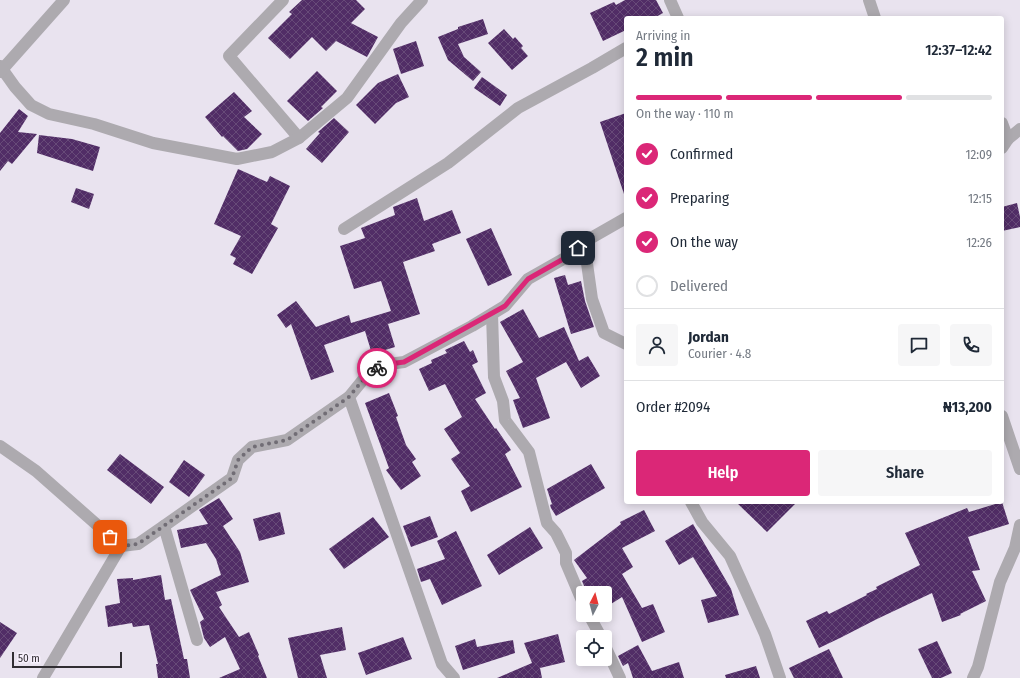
<!DOCTYPE html>
<meta charset="utf-8">
<style>
:root{--surface:#fff;--page:#f6f6f7;--text:#1f2937;--muted:#747a83;--line:#e0e1e3;--accent:#db2777}
body{margin:0;font-family:"Fira Sans Condensed",sans-serif;background:var(--page);color:var(--text);height:100vh;display:flex;flex-direction:column;font-size:15px;white-space:nowrap}
*{box-sizing:border-box;margin:0}
p{font-size:13px;color:var(--muted)}
.icon{flex:none;width:22px;height:22px;fill:none;stroke:currentColor;stroke-width:2;stroke-linecap:round;stroke-linejoin:round}
.map{position:relative;flex:1;overflow:hidden}
.side{position:absolute;left:624px;top:16px;width:380px;height:488px;display:flex;flex-direction:column;background:var(--surface);border-radius:4px;box-shadow:0 2px 10px #0003}
.side>*{flex:none}
.needle{width:26px;rotate:6deg}
.controls{position:absolute;left:576px;top:586px;display:grid;gap:8px}
.controls a{display:grid;place-items:center;width:36px;height:36px;border-radius:4px;background:var(--surface);box-shadow:0 2px 10px #0003;font-size:20px}
.scale{position:absolute;left:12px;bottom:10px;width:110px;box-sizing:border-box;padding-left:4px;border:2px solid #312e33;border-top:0;font-size:11px;line-height:14px;white-space:nowrap;color:#312e33;-webkit-text-stroke:3px #f7f0fc;paint-order:stroke}
.pin{position:absolute;display:grid;place-items:center;width:34px;height:34px;color:#fff;margin:-17px;border-radius:8px;box-shadow:0 2px 6px #0006}
.courier{position:absolute;display:grid;place-items:center;width:40px;height:40px;margin:-20px;border:3px solid #db2777;border-radius:50%;background:#fff;color:#222;box-shadow:0 1px 5px #0007}
.headline em{font-style:normal;font-weight:600}
.headline div{display:flex;flex-direction:column-reverse}
.headline{display:flex;align-items:center;justify-content:space-between;height:68px;padding:0 12px}
h1{font-size:26px;font-weight:600;line-height:30px}
.bar{display:grid;grid-template-columns:repeat(4,1fr);gap:6px 4px;align-content:center;height:48px;padding:0 12px}
.bar i{height:5px;border-radius:3px;background:var(--line)}
.bar .on{background:var(--accent)}
.bar p{grid-column:span 4}
.line{display:flex;align-items:center;gap:10px;padding:0 12px;border-top:1px solid var(--line)}
.line div{flex:1}
.round{display:grid;place-items:center;flex:none;width:42px;height:42px;border-radius:4px;background:var(--page)}
ol{padding:0 12px;list-style:none}
li{display:flex;align-items:center;gap:12px;height:44px}
li p{margin-inline-start:auto}
li .icon{padding:4px;border-radius:50%;background:var(--accent);color:#fff;stroke-width:4}
li:last-child{color:var(--muted)}
li i{width:22px;height:22px;border:2px solid var(--line);border-radius:50%}
.action{display:flex;gap:8px;margin-top:auto;padding:8px 12px}
.action a{flex:1;height:46px;border-radius:4px;background:var(--accent);color:#fff;font-size:16px;font-weight:600;line-height:46px;text-align:center}
.action a+a{background:var(--page);color:var(--text)}
.map>svg:first-child{display:block}
.building{fill:url(#building-cross-hatch)}
.lines{fill:none;stroke-linecap:round;stroke-linejoin:round}
.minor{stroke:#adaaaf;stroke-width:12}
.done{stroke:#716d75;stroke-width:4;stroke-dasharray:0 7.2}
.route{stroke:#db2777;stroke-width:5}
</style>
<div class="map">
<svg width="1020" height="678" viewBox="0 0 1020 678">
<defs>
<pattern id="building-cross-hatch" width="8" height="8" patternUnits="userSpaceOnUse"><rect width="8" height="8" fill="#512d66"/><path d="M0 0l8 8M0 8l8-8" fill="none" stroke="#674a78"/></pattern>
</defs>
<rect width="100%" height="100%" fill="#e9e3ef"/>
<!-- building -->
<g class="building">
<polygon points="302,0 356,0 365,9 351,23 378,37 367,57 336,41 326,51 312,37 290,59 268,38 292,14 289,12"/>
<polygon points="625,0 656,0 663,13 654,18 626,18 626,30 603,41 590,13 614,2 616,5"/>
<polygon points="483,19 488,34 458,44 464,57 481,72 473,81 448,60 438,37 458,29 458,27"/>
<polygon points="504,29 513,39 515,37 523,46 521,48 528,56 512,70 488,43"/>
<polygon points="416,41 424,66 401,74 393,49"/>
<polygon points="317,71 337,91 321,107 323,108 308,121 287,101"/>
<polygon points="398,74 409,97 396,103 375,124 356,105 378,83"/>
<polygon points="482,77 507,95 500,106 474,88"/>
<polygon points="234,92 252,111 244,117 262,134 247,149 238,151 223,136 222,137 205,117"/>
<polygon points="19,109 28,116 18,132 37,134 12,164 8,161 0,171 0,133"/>
<polygon points="626,113 626,194 624,194 600,122"/>
<polygon points="334,118 349,132 322,163 306,149 320,133 318,132"/>
<polygon points="39,135 72,139 100,147 93,171 37,153"/>
<polygon points="238,169 267,182 270,176 290,186 271,224 278,228 252,274 233,264 236,258 230,255 241,236 214,224"/>
<polygon points="76,188 94,194 89,209 71,202"/>
<polygon points="417,198 424,221 452,210 461,233 432,244 435,251 403,262 420,314 388,324 395,347 372,354 365,331 324,345 334,372 311,380 291,324 286,328 277,315 296,301 316,327 349,315 351,323 391,311 381,281 354,289 340,246 365,238 361,228 395,215 393,207"/>
<polygon points="1017,203 1020,217 1020,227 1002,231 1002,207"/>
<polygon points="491,228 512,275 488,286 466,239"/>
<polygon points="565,275 568,285 581,281 585,301 594,327 571,334 554,278"/>
<polygon points="523,309 539,338 564,327 579,361 588,356 600,376 581,388 566,362 536,378 550,418 523,428 513,400 520,398 506,371 523,362 500,322"/>
<polygon points="464,341 470,352 473,350 478,362 472,365 486,393 475,399 495,429 496,428 511,450 505,454 522,487 471,512 461,491 470,486 451,459 460,453 444,429 462,417 445,384 429,391 419,369 432,363 431,360 447,353 445,350"/>
<polygon points="389,393 398,416 396,417 406,445 416,459 412,462 421,476 401,490 386,470 389,468 365,403"/>
<polygon points="120,454 164,487 151,504 107,470"/>
<polygon points="184,460 205,475 189,497 169,482"/>
<polygon points="591,464 605,488 556,516 551,508 550,505 552,504 547,489"/>
<polygon points="219,498 233,519 223,526 240,552 249,582 216,592 222,605 219,607 239,637 249,632 259,655 258,656 267,678 219,678 240,669 225,637 210,647 204,638 200,622 204,619 190,590 221,575 216,559 206,543 181,548 177,530 208,524 199,510"/>
<polygon points="736,502 797,502 767,532"/>
<polygon points="1002,502 1009,524 968,537 980,570 972,571 986,601 960,614 961,615 942,622 932,593 877,619 840,638 819,648 806,621 827,611 829,614 867,595 866,594 877,589 876,587 920,565 905,533 967,508 969,512"/>
<polygon points="644,510 655,531 622,548 633,567 622,574 642,608 653,604 665,632 642,642 622,597 611,604 601,586 587,593 582,581 587,578 574,560 621,524 620,522"/>
<polygon points="280,512 285,534 259,541 253,519"/>
<polygon points="430,516 438,537 411,547 403,526"/>
<polygon points="373,517 389,537 344,569 329,549"/>
<polygon points="693,524 731,589 739,615 708,623 701,600 717,596 693,557 679,565 665,541"/>
<polygon points="530,527 543,548 499,575 487,555"/>
<polygon points="456,531 482,586 442,605 430,579 421,582 417,569 445,559 437,541"/>
<polygon points="161,575 165,600 171,599 184,659 187,659 190,678 158,678 156,664 158,664 149,625 133,627 132,623 108,627 105,606 120,603 117,579 133,578 133,580"/>
<polygon points="0,622 17,633 0,658"/>
<polygon points="342,627 346,650 320,655 327,678 298,678 288,638"/>
<polygon points="558,634 565,662 540,668 542,678 497,678 532,663 524,643"/>
<polygon points="403,637 412,659 366,675 358,653"/>
<polygon points="475,639 477,647 513,640 515,653 463,670 455,646"/>
<polygon points="937,641 952,673 941,678 932,678 918,649"/>
<polygon points="638,645 652,671 679,662 684,678 633,678 628,663 623,666 618,656"/>
<polygon points="829,649 843,678 794,678 789,668"/>
<polygon points="756,666 760,678 726,678 725,675"/>
</g>
<g class="lines">
<!-- minor -->
<g class="minor">
<polyline points="283,0 229,56 299,138 347,98 401,23 422,0"/>
<polyline points="670,0 678,18"/>
<polyline points="869,0 875,18"/>
<polyline points="0,66 15,87 31,105 49,114 94,124 153,143 237,159 272,152 299,138"/>
<polyline points="0,72 64,0"/>
<polyline points="1002,123 1008,139"/>
<polyline points="1002,148 1008,139 1020,129"/>
<polyline points="344,229 448,163 518,108 592,68 626,48"/>
<polyline points="584,242 592,299 604,333 626,344"/>
<polyline points="492,314 494,377 503,401 505,420 529,452 547,523 556,533 566,553 566,563 583,603"/>
<polyline points="349,397 442,664 454,678"/>
<polyline points="1002,416 1020,469"/>
<polyline points="0,446 36,471 121,546 138,544 164,526"/>
<polyline points="691,502 702,522 730,556 765,634 780,678"/>
<polyline points="589,615 601,637"/>
<polyline points="197,640 164,526 232,478 238,460 252,447 287,440 349,397 362,381 375,369 389,364 404,362 472,326 505,306 528,279 572,254 584,242 626,218"/>
<polyline points="605,646 620,678"/>
<polyline points="43,678 121,546"/>
<polyline points="973,678 978,667 1000,582 1015,548 1020,525"/>
</g>
</g>
<g class="lines">
<!-- done -->
<polyline class="done" points="110,537 121,546 138,544 232,478 238,460 252,447 287,440 349,397 362,381 377,368"/>
<!-- route -->
<polyline class="route" points="377,368 389,364 404,362 505,306 528,279 572,254 578,248"/>
</g>
</svg>
<div class="controls">
<a><svg class="needle" viewBox="-14 -14 28 28"><path d="M0-13l5 13h-10z" fill="#e53935"/><path d="M0 13l5-13h-10z" fill="#747a83"/></svg></a>
<a><svg class="icon" aria-label="locate" viewBox="0 0 24 24"><circle cx="12" cy="12" r="6"/><path d="M12 2v4M12 18v4M2 12h4M18 12h4"/></svg></a>
</div>
<div class="scale">50 m</div>
<div class="pin" style="left:110px;top:537px;background:#ea580c"><svg class="icon" aria-label="bag" viewBox="0 0 24 24"><path d="M5 8h14l-1 12H6zM9 8a3 3 0 0 1 6 0"/></svg></div>
<div class="pin" style="left:578px;top:248px;background:#1f2937"><svg class="icon" aria-label="home" viewBox="0 0 24 24"><path d="M3 11l9-7 9 7M6 9v11h12V9"/></svg></div>
<div class="courier" style="left:377px;top:368px"><svg class="icon" aria-label="bike" viewBox="0 0 24 24"><circle cx="6" cy="16" r="4"/><circle cx="18" cy="16" r="4"/><path d="M6 16l4-8h5l3 8M10 8l3 8H6M13 5h3"/></svg></div>
<section class="side">
<div class="headline"><div><h1>2 min</h1><p>Arriving in</p></div><em>12:37–12:42</em></div>
<div class="bar"><i class="on"></i><i class="on"></i><i class="on"></i><i></i><p>On the way · 110 m</p></div>
<ol>
<li><svg class="icon" aria-label="check" viewBox="0 0 24 24"><path d="M5 12l5 5 9-10"/></svg>Confirmed<p>12:09</p></li>
<li><svg class="icon" aria-label="check" viewBox="0 0 24 24"><path d="M5 12l5 5 9-10"/></svg>Preparing<p>12:15</p></li>
<li><svg class="icon" aria-label="check" viewBox="0 0 24 24"><path d="M5 12l5 5 9-10"/></svg>On the way<p>12:26</p></li>
<li><i></i>Delivered</li>
</ol>
<div class="line" style="height:72px"><a class="round"><svg class="icon" aria-label="person" viewBox="0 0 24 24"><circle cx="12" cy="8" r="4"/><path d="M4 21q1-7 8-7t8 7"/></svg></a><div><b>Jordan</b><p>Courier · 4.8</p></div><a class="round"><svg class="icon" aria-label="chat" viewBox="0 0 24 24"><path d="M4 5h16v11H9l-5 4z"/></svg></a><a class="round"><svg class="icon" aria-label="phone" viewBox="0 0 24 24"><path d="M5 4h4l2 5-3 2q2 4 5 5l2-3 5 2v4C11 20 4 13 5 4z"/></svg></a></div>
<div class="line" style="height:52px"><div>Order #2094</div><b>₦13,200</b></div>
<div class="action"><a>Help</a><a>Share</a></div>
</section>
</div>
